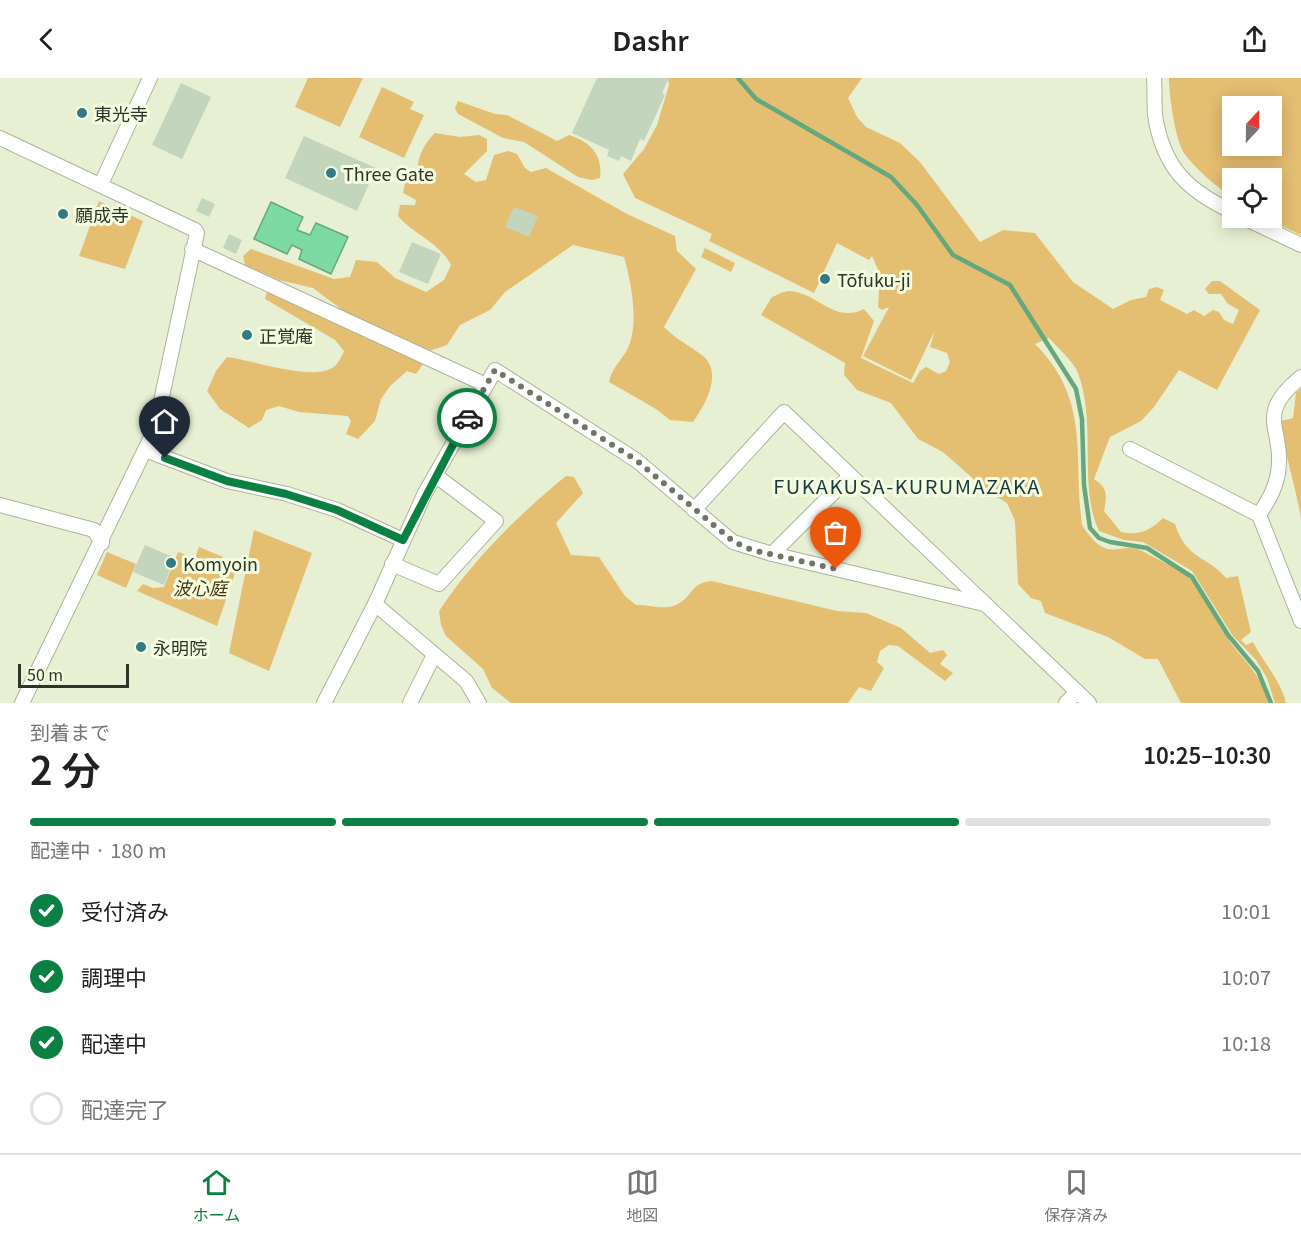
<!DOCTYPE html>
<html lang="ja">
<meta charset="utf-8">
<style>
:root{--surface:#fff;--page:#f6f6f6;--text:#202124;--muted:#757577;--line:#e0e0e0;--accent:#0b8043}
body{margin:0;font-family:Georgia,"Noto Sans JP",serif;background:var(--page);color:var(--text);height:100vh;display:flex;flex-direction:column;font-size:22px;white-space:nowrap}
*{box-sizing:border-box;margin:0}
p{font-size:20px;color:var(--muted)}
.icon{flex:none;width:33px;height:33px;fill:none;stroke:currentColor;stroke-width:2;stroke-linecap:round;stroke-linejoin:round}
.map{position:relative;height:625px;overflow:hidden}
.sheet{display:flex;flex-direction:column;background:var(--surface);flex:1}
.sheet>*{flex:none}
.needle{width:39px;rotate:22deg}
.controls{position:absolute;left:1222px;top:18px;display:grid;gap:12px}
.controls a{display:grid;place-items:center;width:60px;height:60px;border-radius:0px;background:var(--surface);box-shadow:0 3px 15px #0003;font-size:30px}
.scale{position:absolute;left:18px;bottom:15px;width:111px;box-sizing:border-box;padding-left:6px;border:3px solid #303328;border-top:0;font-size:16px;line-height:21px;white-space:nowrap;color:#303328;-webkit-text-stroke:4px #f5fde1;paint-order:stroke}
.pin{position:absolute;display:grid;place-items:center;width:51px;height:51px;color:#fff;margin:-62px -26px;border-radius:50% 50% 50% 0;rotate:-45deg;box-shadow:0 0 6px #0007}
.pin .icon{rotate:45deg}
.courier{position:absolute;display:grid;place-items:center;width:60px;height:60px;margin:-30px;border:4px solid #0b8043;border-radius:50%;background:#fff;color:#222;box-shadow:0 2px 8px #0007}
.overview em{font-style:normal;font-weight:600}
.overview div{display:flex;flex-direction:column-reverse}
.overview{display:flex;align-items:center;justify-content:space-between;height:102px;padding:0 30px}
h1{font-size:39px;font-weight:600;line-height:45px}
.bar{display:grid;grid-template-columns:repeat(4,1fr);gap:9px 6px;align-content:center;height:72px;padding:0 30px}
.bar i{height:8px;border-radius:4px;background:var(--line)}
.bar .on{background:var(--accent)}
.bar p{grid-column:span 4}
ol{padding:0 30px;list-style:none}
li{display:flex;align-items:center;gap:18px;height:66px}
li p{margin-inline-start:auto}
li .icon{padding:6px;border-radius:50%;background:var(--accent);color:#fff;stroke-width:4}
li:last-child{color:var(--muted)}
li i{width:33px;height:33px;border:3px solid var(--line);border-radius:50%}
header{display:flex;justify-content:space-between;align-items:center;height:78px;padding:0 30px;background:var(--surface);font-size:27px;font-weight:600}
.menu{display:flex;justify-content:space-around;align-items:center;height:84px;border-top:2px solid var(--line);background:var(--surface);font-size:16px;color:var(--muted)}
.menu a{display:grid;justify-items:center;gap:3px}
.menu .on{color:var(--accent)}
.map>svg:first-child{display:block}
.green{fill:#e4be71;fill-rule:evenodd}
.water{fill:#7ddaa3;stroke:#66a87e;stroke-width:1.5}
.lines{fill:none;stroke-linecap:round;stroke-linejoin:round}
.stream{stroke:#66a87e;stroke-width:4.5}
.building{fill:#c3d5bd}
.street-casing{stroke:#acb399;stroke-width:16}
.street{stroke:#fff;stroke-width:14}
.done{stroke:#707564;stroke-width:6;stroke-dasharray:0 10.8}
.route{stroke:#0b8043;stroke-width:8}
.poi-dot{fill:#347a86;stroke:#f5fde1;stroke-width:2}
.labels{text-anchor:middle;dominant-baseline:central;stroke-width:6;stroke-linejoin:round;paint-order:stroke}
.poi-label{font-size:18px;fill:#303328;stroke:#f5fde1;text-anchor:start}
.park-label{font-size:18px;font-style:italic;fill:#45340c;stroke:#f5fde1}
.neighbourhood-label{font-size:20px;letter-spacing:1.5px;fill:#193a40;stroke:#f5fde1}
</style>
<header><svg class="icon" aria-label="back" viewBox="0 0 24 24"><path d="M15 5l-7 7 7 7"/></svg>Dashr<svg class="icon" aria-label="share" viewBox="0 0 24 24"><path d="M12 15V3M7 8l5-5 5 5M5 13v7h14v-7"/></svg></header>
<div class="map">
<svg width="1301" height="625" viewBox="0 0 1301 625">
<rect width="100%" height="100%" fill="#e8f0d4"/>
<!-- green -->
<g class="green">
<polygon points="308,0 363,0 340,49 295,29"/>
<path d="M668,0H862L848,20L857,39L866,49L900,65L920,84L980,164L1003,152L1035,155L1073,204L1113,231L1131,222L1146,219L1149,211L1157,209L1164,212L1160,222L1187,236L1194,232L1204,238L1213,232L1219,234L1224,242L1233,246L1239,232L1228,226L1221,216H1209L1205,211L1212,203H1220L1260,232L1217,312L1179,292L1154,329L1141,343L1110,359L1094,401C1108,410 1107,417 1104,433L1121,454C1139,458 1151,452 1163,440L1175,446C1187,483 1207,477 1226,500L1238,498L1251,554L1241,562L1246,567L1253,564C1263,584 1281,603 1286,625H1275L1267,600L1256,582L1233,558L1192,493L1143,464L1124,462L1099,453C1078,409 1097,346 1078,295C1073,283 1058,270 1049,260L1035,266C1091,322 1073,377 1082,447C1110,490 1118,460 1144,474C1157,481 1173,488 1184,496C1203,509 1213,537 1225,556C1239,580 1263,595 1268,625H1181L1158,581H1145L1108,559L1045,535L1041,523L1031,520L1018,506L1015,443L1007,425L987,413L943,374L918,361L891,325L857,312L844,297L845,285L761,237L772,219C777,217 784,213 790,213C818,215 834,246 864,231L874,243L861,280L913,305L920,293L926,289L939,296L946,293L950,284L947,275L930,269L935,252L911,302L863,278L889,229L882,232L878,229L880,196L872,178L869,182L837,165L814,215L709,163L712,156L635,120L623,96L644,71L657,47L669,7Z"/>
<path d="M1169,0H1301V157L1264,140H1272V100H1233V120C1216,108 1196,92 1184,75C1175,61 1169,17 1169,0ZM1233,28H1272V68H1233Z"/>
<polygon points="382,9 414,24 410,31 424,37 404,80 359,59"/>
<path d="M458,23L495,36L507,37L557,63L569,57C590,64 603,76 600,100L592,102L578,99L524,64L503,60L458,36L455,30Z"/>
<path d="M435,55L460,59L479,57L487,61V73L464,96L476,104L486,102L494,77L508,73L517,76L525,90L531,94L546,90L627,136L675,158L677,173L696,191L664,249C676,261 688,267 702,277C724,294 705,328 693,344L670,342L656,331L609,304C612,290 620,284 627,272C640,247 631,204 624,179L573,167L505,214L490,232L460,247L447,267L429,273L345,234L313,210L279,202L245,187L243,178L251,171L334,201L350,199L356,182L377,184L395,200L426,214L444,202L451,187C439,164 414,157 398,138L400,127H415L416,122L403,115L407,96H418C416,80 424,66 435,55Z"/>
<polygon points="99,123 143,143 125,191 79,178"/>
<polygon points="705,170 735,185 731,194 701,179"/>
<path d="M267,214L416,279L423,286L416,296L407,293L390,308L381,321L375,343L358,361L346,356L351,343L348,338L299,334L279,328L266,332L262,342L249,350L220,331L207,313L216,293L227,279C251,282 308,302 330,291C338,287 340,281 344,273L335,262L265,221Z"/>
<path d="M1301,310V441C1296,408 1284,376 1281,343L1293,340L1296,315Z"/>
<path d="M566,398L574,399L583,415L556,445L571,477L599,479L625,518L636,527C649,526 665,533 678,526C694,517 690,505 712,503L837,533L866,535L901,550L930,575L943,572L947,577L940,586L953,595L945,603L898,568L889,567L880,573L877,584L884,590L871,613L859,609L848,625H511L492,610L483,591L446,558L441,547L439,533C473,482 518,437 566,398Z"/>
<polygon points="254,452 312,475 269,593 229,575"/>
<polygon points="199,469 223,479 221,486 236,492 217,548 137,513 143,506 153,510 164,509 178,474 195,480"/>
<polygon points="107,474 136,486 126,510 97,497"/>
</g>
<!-- water -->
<polygon class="water" points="271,124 303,139 297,152 310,157 316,145 348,159 331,196 299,181 302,172 292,167 287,176 254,161"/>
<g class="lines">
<!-- stream -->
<polyline class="stream" points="738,0 756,21 891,99 917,127 953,177 1010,207 1076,311 1082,341 1084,407 1090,450 1099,460 1110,464 1147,470 1192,499 1228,557 1258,593 1271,625"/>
</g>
<!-- building -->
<g class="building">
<polygon points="597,0 669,0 662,15 665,17 644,63 640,61 631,83 621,78 619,83 607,78 609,72 572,55"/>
<polygon points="181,5 211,19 182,81 152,67"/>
<polygon points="304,58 376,90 357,133 285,100"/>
<polygon points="202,120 215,126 209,139 196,133"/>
<polygon points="514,129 538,138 529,159 505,149"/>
<polygon points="229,156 242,162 236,176 223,170"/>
<polygon points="412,164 441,176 428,206 399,194"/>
<polygon points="145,467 175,480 164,507 133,494"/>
</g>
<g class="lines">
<!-- street casing -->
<g class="street-casing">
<g id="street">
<path d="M1154,0C1155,12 1154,25 1155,37C1163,90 1188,113 1233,134"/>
<polyline points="0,60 195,152 197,155 155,351 22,625"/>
<polyline points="101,106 150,0"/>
<polyline points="1244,140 1301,167"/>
<polyline points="192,171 486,307"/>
<path d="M1301,299C1253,338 1285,349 1278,395C1275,412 1268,423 1259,437L1301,543"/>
<polyline points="1130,371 1259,437"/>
<polyline points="145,372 227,403 287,416 337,432 403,462"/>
<polyline points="0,427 94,452 102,465"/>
<polyline points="694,432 784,334 1089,625"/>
<polyline points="772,476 850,398"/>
<polyline points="392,486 439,506 496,443 435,397"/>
<polyline points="375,526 466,603 479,625"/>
<polyline points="324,625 375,526 425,415 495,292 636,382 733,464 772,476 984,526"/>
<polyline points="410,625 434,577"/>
<polyline points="1066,625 1077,614"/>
</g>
</g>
<!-- street -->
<use href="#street" class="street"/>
</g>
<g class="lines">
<!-- done -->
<polyline class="done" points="467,340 495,292 636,382 734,464 752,472 836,491"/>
<!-- route -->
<polyline class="route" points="165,380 227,403 286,416 337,432 403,462 467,340"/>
</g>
<!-- markers -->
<g class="poi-dot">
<circle cx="82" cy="35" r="6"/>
<circle cx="331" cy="95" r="6"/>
<circle cx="63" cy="136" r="6"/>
<circle cx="825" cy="201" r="6"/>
<circle cx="247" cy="257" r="6"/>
<circle cx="171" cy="485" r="6"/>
<circle cx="141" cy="569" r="6"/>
</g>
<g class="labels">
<!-- poi labels -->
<g class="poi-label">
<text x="94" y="35">東光寺</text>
<text x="343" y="95">Three Gate</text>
<text x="75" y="136">願成寺</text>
<text x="837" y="201">Tōfuku-ji</text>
<text x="259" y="257">正覚庵</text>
<text x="183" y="485">Komyoin</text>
<text x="153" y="569">永明院</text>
</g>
<!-- park labels -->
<g class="park-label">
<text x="200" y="509">波心庭</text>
</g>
<!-- neighbourhood labels -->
<g class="neighbourhood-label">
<text x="907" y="407">FUKAKUSA-KURUMAZAKA</text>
</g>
</g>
</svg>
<div class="controls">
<a><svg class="needle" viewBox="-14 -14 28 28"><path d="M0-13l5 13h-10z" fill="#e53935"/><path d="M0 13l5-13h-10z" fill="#757577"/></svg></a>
<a><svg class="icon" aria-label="locate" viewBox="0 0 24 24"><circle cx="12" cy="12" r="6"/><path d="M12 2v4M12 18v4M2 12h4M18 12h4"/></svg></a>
</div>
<div class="scale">50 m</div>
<div class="pin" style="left:836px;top:491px;background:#ea580c"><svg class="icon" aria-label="bag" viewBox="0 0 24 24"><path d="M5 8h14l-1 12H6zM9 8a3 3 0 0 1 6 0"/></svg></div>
<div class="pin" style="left:165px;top:380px;background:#1f2937"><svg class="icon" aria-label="home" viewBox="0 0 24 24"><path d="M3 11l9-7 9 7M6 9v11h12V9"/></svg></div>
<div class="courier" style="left:467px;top:340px"><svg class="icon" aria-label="car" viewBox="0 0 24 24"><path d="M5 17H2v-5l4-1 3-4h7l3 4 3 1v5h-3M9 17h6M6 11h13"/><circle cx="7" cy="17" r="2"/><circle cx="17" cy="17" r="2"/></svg></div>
</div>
<section class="sheet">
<div class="overview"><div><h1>2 分</h1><p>到着まで</p></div><em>10:25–10:30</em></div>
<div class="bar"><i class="on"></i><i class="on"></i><i class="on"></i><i></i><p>配達中 · 180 m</p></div>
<ol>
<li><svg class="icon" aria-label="check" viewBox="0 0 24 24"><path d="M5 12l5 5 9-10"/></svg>受付済み<p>10:01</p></li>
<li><svg class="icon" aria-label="check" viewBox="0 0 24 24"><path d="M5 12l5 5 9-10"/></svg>調理中<p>10:07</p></li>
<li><svg class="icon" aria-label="check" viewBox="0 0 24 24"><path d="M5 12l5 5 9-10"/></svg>配達中<p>10:18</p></li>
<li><i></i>配達完了</li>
</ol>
</section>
<nav class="menu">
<a class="on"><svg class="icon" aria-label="home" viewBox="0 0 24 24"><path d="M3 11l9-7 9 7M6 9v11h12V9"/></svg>ホーム</a>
<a><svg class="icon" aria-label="map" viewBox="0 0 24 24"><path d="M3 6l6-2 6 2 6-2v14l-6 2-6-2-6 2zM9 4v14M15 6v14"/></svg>地図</a>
<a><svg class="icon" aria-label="saved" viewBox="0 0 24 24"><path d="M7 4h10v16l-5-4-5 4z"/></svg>保存済み</a>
</nav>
